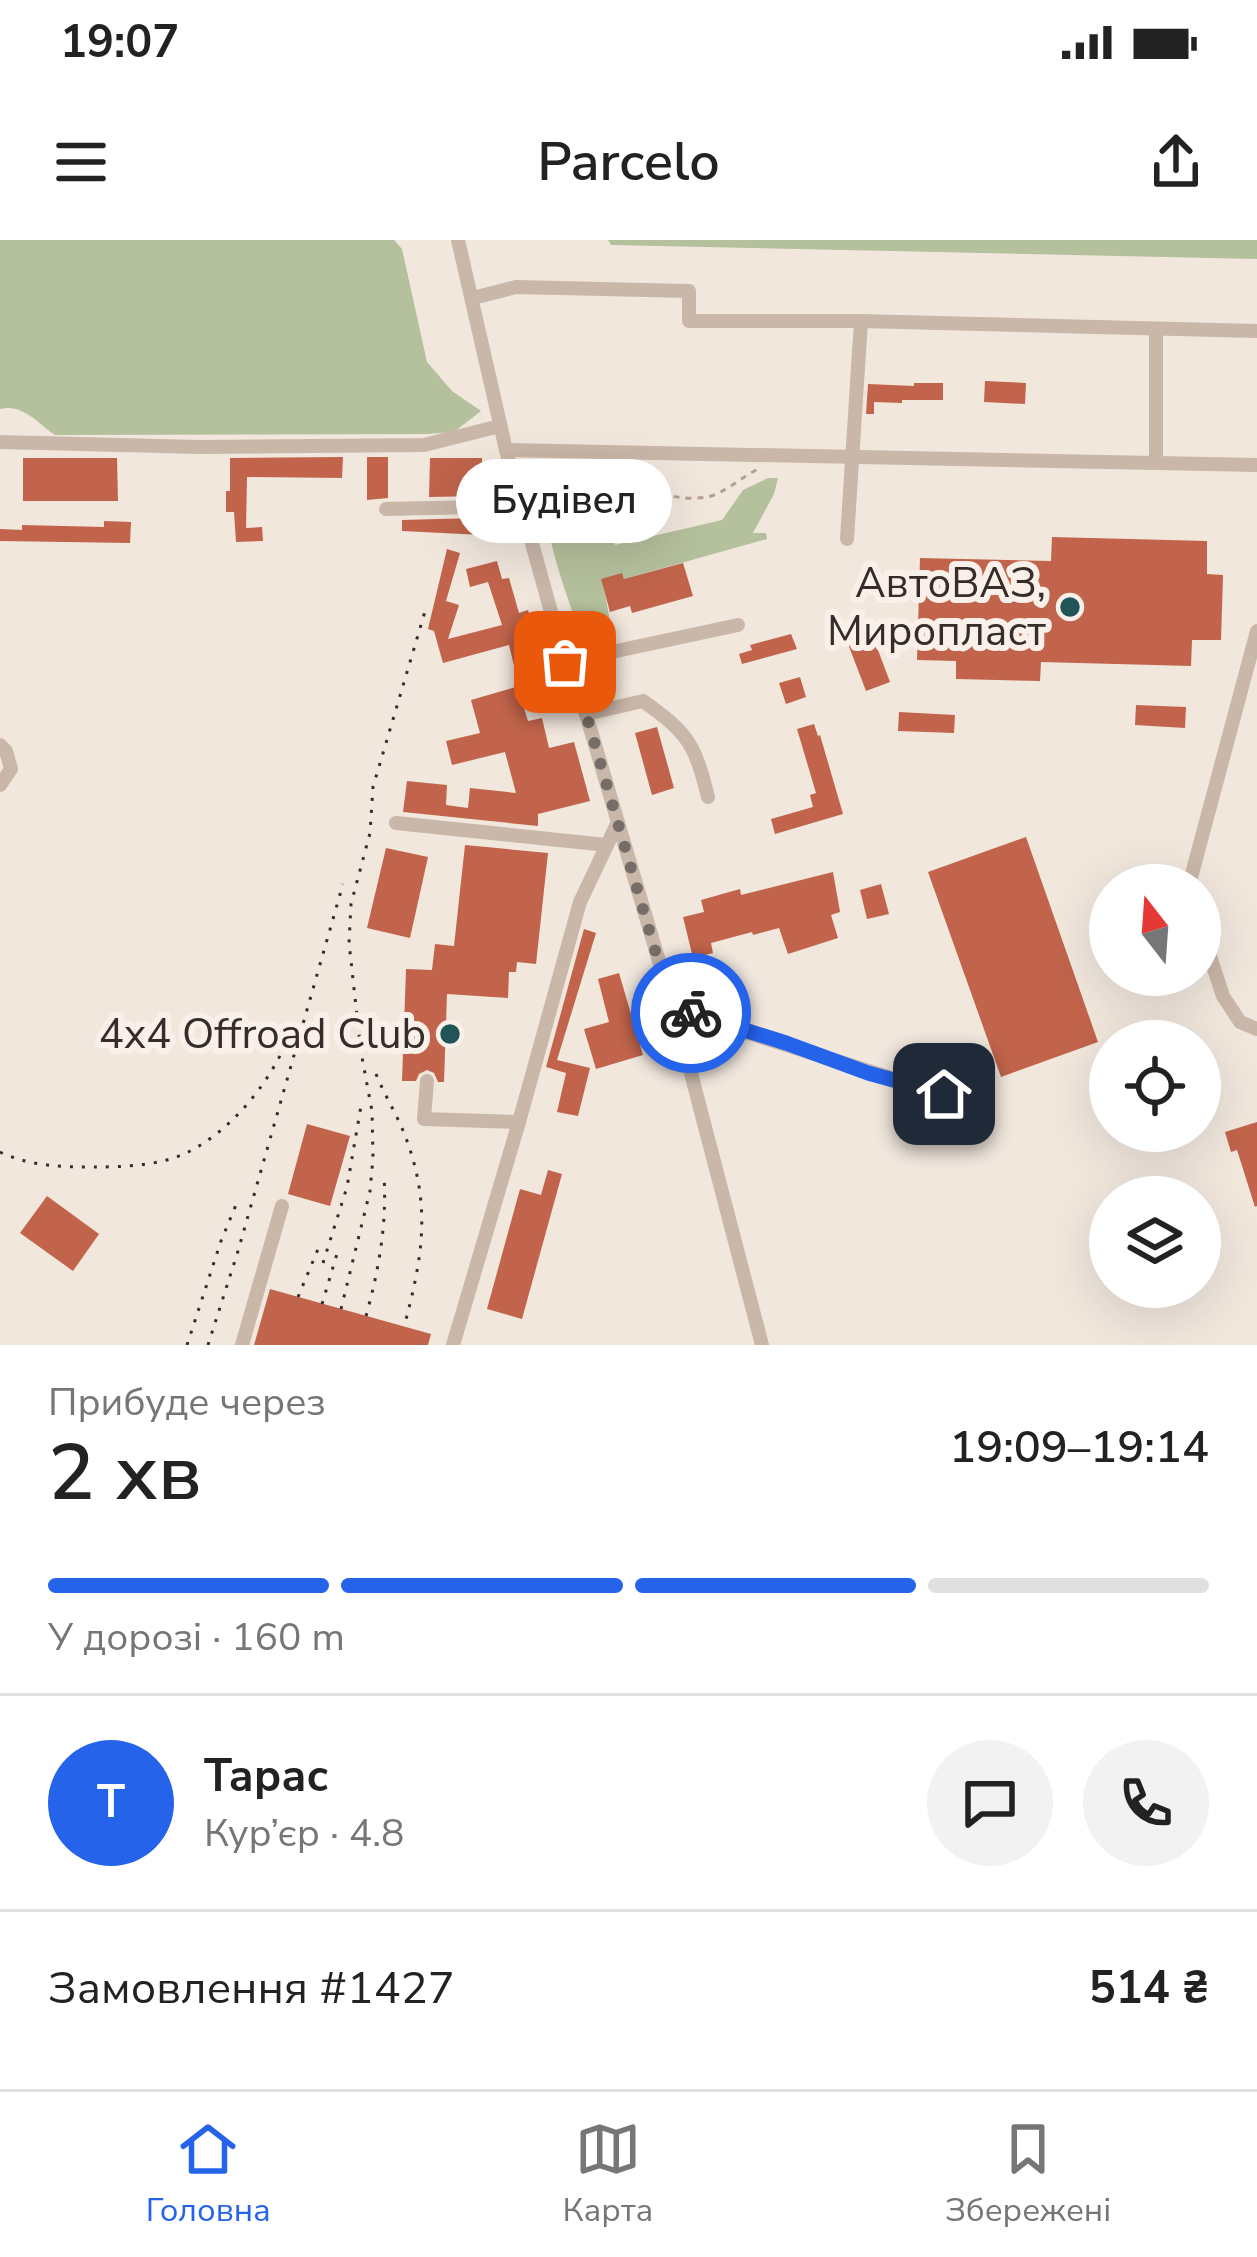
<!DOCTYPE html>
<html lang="uk">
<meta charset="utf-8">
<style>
:root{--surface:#fff;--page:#f2f2f2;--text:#222;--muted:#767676;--line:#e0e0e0;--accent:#2563eb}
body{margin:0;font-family:"Nunito Sans",sans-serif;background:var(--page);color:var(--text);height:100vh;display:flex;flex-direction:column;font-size:45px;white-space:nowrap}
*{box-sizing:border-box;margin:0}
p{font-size:39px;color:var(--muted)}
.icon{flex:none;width:66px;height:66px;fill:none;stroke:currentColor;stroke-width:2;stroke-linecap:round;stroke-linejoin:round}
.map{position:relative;height:1105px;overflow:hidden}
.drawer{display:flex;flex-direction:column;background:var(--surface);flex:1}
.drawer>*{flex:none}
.needle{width:78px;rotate:343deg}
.controls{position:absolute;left:1089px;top:624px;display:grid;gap:24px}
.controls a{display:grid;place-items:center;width:132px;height:132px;border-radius:50%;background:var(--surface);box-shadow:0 12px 48px #0002;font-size:60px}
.pin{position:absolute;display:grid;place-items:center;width:102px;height:102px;color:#fff;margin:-51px;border-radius:24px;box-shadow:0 6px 18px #0006}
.courier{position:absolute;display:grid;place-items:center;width:120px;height:120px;margin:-60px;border:9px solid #2563eb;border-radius:50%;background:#fff;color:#222;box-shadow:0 3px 15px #0007}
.bubble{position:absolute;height:84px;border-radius:42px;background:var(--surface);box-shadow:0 12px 48px #0002;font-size:39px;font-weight:600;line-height:84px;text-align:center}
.summary em{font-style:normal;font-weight:600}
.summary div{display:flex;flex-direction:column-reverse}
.summary{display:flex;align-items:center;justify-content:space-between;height:204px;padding:0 48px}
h1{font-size:78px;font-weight:600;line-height:90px}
.bar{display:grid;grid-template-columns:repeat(4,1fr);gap:18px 12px;align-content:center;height:144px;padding:0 48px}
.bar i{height:15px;border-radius:9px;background:var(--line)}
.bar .selected{background:var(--accent)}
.bar p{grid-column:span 4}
.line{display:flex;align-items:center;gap:30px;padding:0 48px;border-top:3px solid var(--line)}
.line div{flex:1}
.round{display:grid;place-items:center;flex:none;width:126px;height:126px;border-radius:63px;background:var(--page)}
.status{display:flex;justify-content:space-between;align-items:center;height:84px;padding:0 60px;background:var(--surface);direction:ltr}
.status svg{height:33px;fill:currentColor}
header{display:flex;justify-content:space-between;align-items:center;height:156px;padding:0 48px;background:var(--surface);font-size:54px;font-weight:600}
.tabs{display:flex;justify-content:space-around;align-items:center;height:168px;border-top:3px solid var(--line);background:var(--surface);font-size:33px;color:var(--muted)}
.tabs a{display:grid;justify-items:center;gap:6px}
.tabs .selected{color:var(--accent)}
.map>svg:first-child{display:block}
.green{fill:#b5c09d}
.building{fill:#c1644b}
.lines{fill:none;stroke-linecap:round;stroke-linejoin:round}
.path{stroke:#b5a193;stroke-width:3;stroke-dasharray:6 6;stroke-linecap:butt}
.minor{stroke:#c9b7a9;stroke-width:14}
.rail{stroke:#362c29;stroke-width:3;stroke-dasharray:3 9;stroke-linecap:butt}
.done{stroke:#776d68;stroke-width:12;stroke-dasharray:0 21.6}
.route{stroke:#2563eb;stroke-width:15}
.poi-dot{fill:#205456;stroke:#f9f1e9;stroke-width:4.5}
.labels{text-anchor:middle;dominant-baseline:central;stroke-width:12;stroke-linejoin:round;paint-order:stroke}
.poi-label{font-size:42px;fill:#362c29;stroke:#f9f1e9;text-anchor:end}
</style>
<div class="status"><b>19:07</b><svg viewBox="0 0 49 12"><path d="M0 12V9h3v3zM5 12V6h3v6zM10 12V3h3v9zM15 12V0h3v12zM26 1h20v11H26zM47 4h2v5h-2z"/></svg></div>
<header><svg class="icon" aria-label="menu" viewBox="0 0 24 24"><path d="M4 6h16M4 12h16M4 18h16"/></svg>Parcelo<svg class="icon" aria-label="share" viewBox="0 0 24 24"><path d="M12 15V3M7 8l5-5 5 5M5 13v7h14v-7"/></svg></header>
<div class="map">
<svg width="1257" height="1105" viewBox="0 0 1257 1105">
<rect width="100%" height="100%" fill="#f1e7dd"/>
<!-- green -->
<g class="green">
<path d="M0,0H394L402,9L427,122L452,151L481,171L454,192L428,194L55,195C38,183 22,163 0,169Z"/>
<polygon points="608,0 1257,0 1257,19 611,5"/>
<path d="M768,238H778L774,254L753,293H766L767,299L624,339L622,334L602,339L614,401L585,407C576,381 538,282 548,260C550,257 553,256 555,253L603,262L615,305L722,280L743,250Z"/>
</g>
<!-- building -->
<g class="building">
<polygon points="985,141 1026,143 1025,164 984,162"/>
<polygon points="914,143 943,143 943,160 902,160 902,163 874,162 874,174 866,174 868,144 914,146"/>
<polygon points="343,217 342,238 247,237 246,288 262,287 263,301 236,302 234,272 226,272 226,251 230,251 230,218"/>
<polygon points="367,217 388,217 388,258 367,260"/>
<polygon points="23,218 117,218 118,261 23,261"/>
<polygon points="430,218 482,218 482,256 429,257"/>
<polygon points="476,278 503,280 502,296 402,291 402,280"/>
<polygon points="104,281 131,282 130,303 0,301 0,289 22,290 22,285 104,287"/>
<polygon points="1052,297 1207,301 1207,334 1223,335 1221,400 1192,400 1191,426 1041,422 1040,441 956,439 956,421 917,420 920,318 1051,321"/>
<polygon points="447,309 460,313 446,361 459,365 448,399 502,385 488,342 470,347 466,329 497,321 502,339 509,338 519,373 528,370 551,457 523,465 528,481 542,478 549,508 574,502 590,561 538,574 538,586 403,572 407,541 447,545 446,565 468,568 470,548 516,553 505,512 452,525 446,501 480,493 471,460 519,446 509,405 443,423 434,391 428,389"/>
<polygon points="683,323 693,356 632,373 630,366 610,372 601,339 622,333 624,339"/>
<polygon points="866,378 890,442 866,451 842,388"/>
<polygon points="791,394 797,409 742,424 739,414 752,410 750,405"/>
<polygon points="800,437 806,457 786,464 779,443"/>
<polygon points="1136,465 1186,467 1185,488 1135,485"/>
<polygon points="899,472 955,475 954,493 898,491"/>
<polygon points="814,484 818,496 820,495 843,574 775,594 771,579 813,567 810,555 816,553 797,489"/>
<polygon points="657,487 674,548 652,555 635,493"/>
<polygon points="1026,597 1098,802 1001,837 928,632"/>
<polygon points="465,605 548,613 536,724 517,722 516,732 509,732 508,758 447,754 444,842 438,842 434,833 427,830 419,834 416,841 402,841 406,729 432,730 435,704 454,706"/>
<polygon points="386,608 428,617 410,698 367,688"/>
<polygon points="833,632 840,672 831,675 838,698 788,714 779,688 753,695 752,692 711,703 713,713 693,718 683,677 704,672 701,660 740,649 741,655"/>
<polygon points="881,644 889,674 867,679 860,650"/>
<polygon points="584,689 596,693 557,820 590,828 578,876 557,872 566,833 546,827"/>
<polygon points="619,733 643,815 596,829 584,789 609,782 598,739"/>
<polygon points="1257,882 1257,966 1255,967 1237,910 1231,912 1225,892"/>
<polygon points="307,884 350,896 330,966 288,954"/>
<polygon points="548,930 562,934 522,1079 487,1069 520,949 541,955"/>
<polygon points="47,956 99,994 73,1031 20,993"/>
<polygon points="270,1049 431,1094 428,1105 254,1105"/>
</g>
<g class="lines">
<!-- path -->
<path class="path" d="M610,224C638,246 670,263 707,257C723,254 742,237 758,229"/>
<!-- minor -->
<g class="minor">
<polyline points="458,0 506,210 565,422 586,474 682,799 762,1105"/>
<polyline points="473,58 516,47 689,51 689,81 861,81 1257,91"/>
<polyline points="1156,89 1156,223"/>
<polyline points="0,202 200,207 424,205 500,186"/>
<polyline points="506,210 1257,225"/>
<polyline points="386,269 522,266"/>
<polyline points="847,299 861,81"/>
<polyline points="565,422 738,385"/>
<path d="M586,474L643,461C688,493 695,504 708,557"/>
<polyline points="0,505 6,511 11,529 0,545"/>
<polyline points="396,583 607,605"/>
<polyline points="1189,645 1257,391"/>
<polyline points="1200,686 1223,756 1240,782 1257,789"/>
<polyline points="671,765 707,780 977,865"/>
<polyline points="427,841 424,879 519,882"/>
<polyline points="242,1105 282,966"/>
<polyline points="453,1105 519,882 580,662 617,584"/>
</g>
<!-- rail -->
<g class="rail">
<path d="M376,834C384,854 396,873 404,893C432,964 423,1016 404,1087"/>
<path d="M0,912C30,926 60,927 93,927C122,927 159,926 186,913C229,893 268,845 286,803"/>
<polyline points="323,1023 347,947 361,866"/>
<polyline points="298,1057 321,1002"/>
<polyline points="322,1064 339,1007"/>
<polyline points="341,1069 370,951 373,918 372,871 361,812 349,703 351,664 370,593 373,547 426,368"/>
<path d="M366,1076C379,1029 387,984 384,935"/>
<polyline points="187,1105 221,1001 238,960"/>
<polyline points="208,1105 238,1011 343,644"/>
</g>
</g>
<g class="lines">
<!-- done -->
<polyline class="done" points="565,422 586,474 671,765 691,773"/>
<!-- route -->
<polyline class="route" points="691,773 786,803 868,833 944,854"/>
</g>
<!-- markers -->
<g class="poi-dot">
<circle cx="1070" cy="367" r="12"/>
<circle cx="450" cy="794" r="12"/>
</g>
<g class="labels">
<!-- poi labels -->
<g class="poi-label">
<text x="1046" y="343">АвтоВАЗ,<tspan x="1046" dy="48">Миропласт</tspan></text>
<text x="426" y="794">4x4 Offroad Club</text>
</g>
</g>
</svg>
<div class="controls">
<a><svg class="needle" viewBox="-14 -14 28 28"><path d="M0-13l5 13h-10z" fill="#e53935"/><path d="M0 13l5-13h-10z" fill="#767676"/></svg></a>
<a><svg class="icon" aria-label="locate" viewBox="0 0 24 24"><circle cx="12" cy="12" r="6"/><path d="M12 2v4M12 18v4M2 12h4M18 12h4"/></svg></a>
<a><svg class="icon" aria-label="layers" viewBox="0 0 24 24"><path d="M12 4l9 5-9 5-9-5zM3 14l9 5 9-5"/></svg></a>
</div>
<div class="pin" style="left:565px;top:422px;background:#ea580c"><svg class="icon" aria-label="bag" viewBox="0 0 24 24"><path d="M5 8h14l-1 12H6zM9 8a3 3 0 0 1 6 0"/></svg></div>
<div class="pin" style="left:944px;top:854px;background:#1f2937"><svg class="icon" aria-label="home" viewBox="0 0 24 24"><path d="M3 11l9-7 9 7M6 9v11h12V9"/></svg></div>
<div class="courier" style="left:691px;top:773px"><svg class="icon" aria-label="bike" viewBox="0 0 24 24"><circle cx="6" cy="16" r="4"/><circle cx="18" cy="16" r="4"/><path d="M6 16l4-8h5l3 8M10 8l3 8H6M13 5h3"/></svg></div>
<div class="bubble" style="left:456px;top:219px;width:216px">Будівел</div>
</div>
<section class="drawer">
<div class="summary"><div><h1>2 хв</h1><p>Прибуде через</p></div><em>19:09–19:14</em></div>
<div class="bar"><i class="selected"></i><i class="selected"></i><i class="selected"></i><i></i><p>У дорозі · 160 m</p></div>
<div class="line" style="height:216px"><b class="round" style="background:var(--accent);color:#fff">Т</b><div><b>Тарас</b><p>Кур’єр · 4.8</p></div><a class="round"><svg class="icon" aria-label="chat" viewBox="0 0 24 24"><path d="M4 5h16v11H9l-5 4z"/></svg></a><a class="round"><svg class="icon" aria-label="phone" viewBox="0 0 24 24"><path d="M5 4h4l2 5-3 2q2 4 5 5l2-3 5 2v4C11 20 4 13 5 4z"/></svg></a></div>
<div class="line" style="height:156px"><div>Замовлення #1427</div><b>514 ₴</b></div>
</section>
<nav class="tabs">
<a class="selected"><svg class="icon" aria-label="home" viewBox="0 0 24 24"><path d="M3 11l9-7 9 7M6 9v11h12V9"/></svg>Головна</a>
<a><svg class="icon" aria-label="map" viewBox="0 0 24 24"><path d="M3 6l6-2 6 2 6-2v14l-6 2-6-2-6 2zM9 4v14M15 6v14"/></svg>Карта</a>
<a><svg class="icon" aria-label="saved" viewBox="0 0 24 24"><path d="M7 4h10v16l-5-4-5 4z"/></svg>Збережені</a>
</nav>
